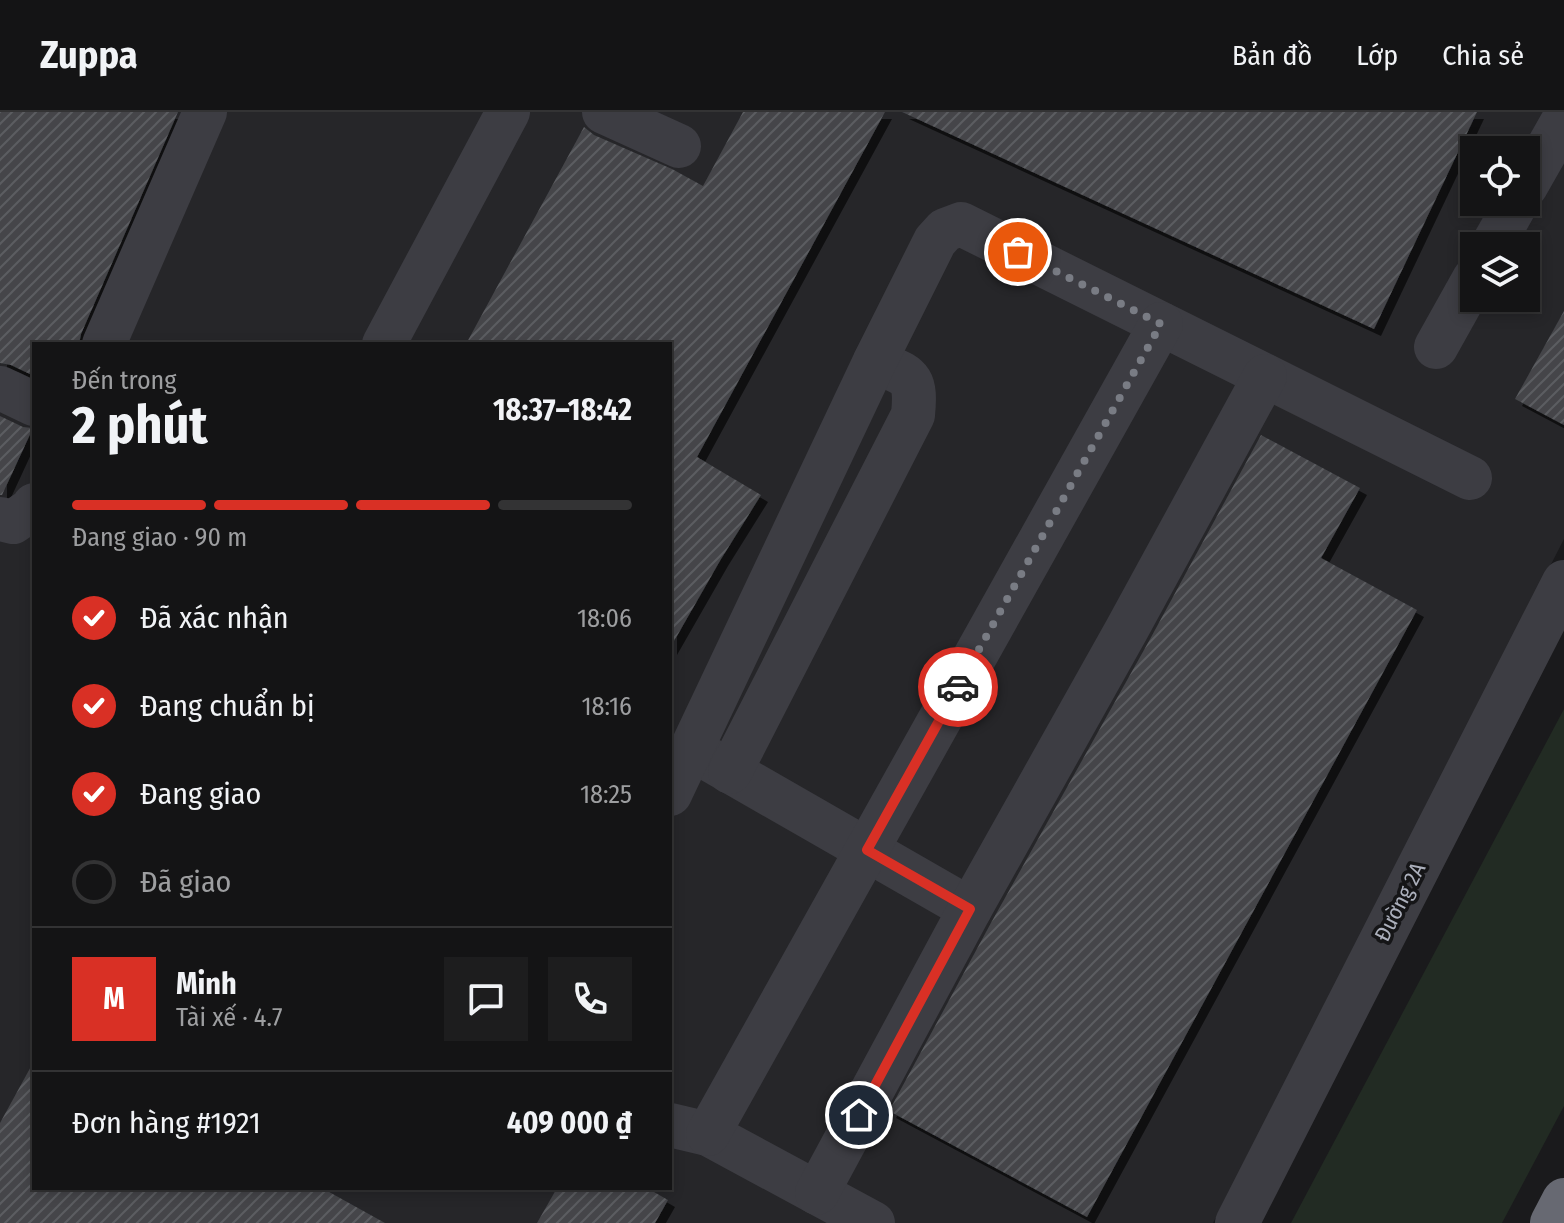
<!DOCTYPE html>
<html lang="vi">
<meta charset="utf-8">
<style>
:root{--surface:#141415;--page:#1d1d1e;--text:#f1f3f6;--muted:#9d9ea0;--line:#333334;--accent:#d93025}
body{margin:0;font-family:"Fira Sans Condensed",sans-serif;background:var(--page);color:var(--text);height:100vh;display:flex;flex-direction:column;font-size:30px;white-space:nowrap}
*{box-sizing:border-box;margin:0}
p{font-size:26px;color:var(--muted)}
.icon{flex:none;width:44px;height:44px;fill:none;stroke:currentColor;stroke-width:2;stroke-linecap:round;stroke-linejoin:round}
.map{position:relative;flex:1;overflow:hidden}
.side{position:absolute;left:32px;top:230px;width:640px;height:848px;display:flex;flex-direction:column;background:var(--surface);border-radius:0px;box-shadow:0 4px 12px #0003,0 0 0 2px var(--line)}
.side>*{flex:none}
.controls{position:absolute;left:1460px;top:24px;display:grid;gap:16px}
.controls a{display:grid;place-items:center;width:80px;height:80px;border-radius:0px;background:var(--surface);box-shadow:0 4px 12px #0003,0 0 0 2px var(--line);font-size:40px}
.pin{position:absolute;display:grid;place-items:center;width:68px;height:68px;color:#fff;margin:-34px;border:4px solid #fff;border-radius:50%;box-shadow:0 2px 8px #0007}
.courier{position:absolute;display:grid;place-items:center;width:80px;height:80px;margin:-40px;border:6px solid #d93025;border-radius:50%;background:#fff;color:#222;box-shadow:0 2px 10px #0007}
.headline em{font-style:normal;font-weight:700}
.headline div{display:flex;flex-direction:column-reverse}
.headline{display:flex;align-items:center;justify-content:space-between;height:136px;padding:0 40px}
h1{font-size:52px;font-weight:700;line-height:60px}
.bar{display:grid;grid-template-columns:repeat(4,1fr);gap:12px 8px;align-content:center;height:96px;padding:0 40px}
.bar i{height:10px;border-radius:6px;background:var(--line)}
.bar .current{background:var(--accent)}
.bar p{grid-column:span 4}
.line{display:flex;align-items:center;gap:20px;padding:0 40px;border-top:2px solid var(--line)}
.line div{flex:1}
.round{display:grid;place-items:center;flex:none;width:84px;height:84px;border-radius:0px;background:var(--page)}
ol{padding:0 40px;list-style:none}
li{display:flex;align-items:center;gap:24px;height:88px}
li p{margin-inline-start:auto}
li .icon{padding:8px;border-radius:50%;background:var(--accent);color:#fff;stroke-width:4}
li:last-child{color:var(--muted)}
li i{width:44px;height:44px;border:4px solid var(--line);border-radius:50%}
header{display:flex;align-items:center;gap:48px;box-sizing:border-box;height:112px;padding:0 40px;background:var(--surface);border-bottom:2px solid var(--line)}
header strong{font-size:38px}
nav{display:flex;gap:44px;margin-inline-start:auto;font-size:28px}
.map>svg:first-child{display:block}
.built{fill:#262629;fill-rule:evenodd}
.grass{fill:#222b23}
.building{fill:url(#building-hatch);filter:url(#shadow)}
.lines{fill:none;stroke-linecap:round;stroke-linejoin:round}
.minor{stroke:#3d3d43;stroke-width:44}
.highway{stroke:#676972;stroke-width:44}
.done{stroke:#797c84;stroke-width:8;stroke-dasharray:0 14.4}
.route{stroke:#d93025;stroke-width:10}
.labels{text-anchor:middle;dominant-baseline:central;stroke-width:7;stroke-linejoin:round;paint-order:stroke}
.street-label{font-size:22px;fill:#acb0bc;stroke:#151517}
</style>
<header>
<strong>Zuppa</strong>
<nav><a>Bản đồ</a><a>Lớp</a><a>Chia sẻ</a></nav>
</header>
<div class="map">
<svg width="1564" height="1111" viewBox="0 0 1564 1111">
<defs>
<pattern id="building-hatch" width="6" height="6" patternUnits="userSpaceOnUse" patternTransform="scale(2)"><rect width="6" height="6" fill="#444549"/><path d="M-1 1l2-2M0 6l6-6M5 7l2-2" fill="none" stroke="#5c5d61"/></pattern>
<filter id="shadow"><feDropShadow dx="7" dy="7" stdDeviation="0" flood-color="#0009"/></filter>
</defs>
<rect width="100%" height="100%" fill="#1a1a1c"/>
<!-- built -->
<path class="built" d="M0,0H1564V427L1213,1111H0ZM1474,38H1526V90H1474ZM1474,134H1526V186H1474ZM34,232H670V1076H34Z"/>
<!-- grass -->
<polygon class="grass" points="1564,597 1564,994 1502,1111 1291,1111"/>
<!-- building -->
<g class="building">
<polygon points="0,0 178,0 81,222 79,232 34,232 34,264 11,253 0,251"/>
<polygon points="743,0 885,0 697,345 761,383 721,447 670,536 670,232 466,232 584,15 594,23 672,57 703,74"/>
<polygon points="902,0 1477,0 1374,217"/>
<polygon points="1564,199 1564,313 1515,287"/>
<polygon points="0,304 23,315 33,316 2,383 0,383"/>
<polygon points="1261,323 1360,376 1321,446 1417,498 1087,1105 889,999 992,809 1149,529"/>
<polygon points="34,949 34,1076 322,1076 385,1111 0,1111 0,1011"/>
<polygon points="557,1076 647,1076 668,1088 655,1111 537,1111"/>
</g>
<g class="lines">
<!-- minor -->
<g class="minor">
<polyline points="604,0 679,34"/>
<polyline points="1526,74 1564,7"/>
<polyline points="1492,134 1517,90"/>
<polyline points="104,232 205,0"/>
<polyline points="384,232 508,0"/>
<polyline points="1436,235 1474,167"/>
<polyline points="0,276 34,292"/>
<polyline points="0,407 13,410 32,397 34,393"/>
<polyline points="705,645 970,797"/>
<path d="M730,660L913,303C917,262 909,265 875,249"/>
<polyline points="670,682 875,249 935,129 945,118 961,112 1470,366"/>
<polyline points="670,1013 708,1022 873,1111"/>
<polyline points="708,1022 1161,212"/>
<polyline points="817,1081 970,797 1127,517 1265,264"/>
<polyline points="1237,1111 1564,470"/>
</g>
<!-- highway -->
<polyline class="highway" points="1552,1111 1564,1088"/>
</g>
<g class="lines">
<!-- done -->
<polyline class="done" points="958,575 1161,212 1018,140"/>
<!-- route -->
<polyline class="route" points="859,1003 970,797 867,738 958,575"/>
</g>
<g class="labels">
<!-- street labels -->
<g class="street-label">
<text transform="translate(1400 790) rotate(-63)">Đường 2A</text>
</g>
</g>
</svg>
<div class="controls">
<a><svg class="icon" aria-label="locate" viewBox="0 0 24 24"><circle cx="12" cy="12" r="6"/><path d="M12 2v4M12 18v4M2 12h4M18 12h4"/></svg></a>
<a><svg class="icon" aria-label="layers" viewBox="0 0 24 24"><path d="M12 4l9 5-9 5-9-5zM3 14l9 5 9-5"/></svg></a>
</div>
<div class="pin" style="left:1018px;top:140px;background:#ea580c"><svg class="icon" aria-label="bag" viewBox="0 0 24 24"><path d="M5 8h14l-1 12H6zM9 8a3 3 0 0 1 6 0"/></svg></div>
<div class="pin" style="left:859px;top:1003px;background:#1f2937"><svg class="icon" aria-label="home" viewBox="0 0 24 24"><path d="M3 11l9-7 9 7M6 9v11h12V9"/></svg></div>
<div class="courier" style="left:958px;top:575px"><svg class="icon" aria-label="car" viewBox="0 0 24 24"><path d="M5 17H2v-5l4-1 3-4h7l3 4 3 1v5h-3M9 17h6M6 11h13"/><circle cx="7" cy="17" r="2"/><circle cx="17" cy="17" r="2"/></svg></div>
<section class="side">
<div class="headline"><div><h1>2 phút</h1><p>Đến trong</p></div><em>18:37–18:42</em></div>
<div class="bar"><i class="current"></i><i class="current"></i><i class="current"></i><i></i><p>Đang giao · 90 m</p></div>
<ol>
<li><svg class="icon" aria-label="check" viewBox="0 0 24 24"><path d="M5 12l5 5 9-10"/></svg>Đã xác nhận<p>18:06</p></li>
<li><svg class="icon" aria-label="check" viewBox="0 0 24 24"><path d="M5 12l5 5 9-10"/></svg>Đang chuẩn bị<p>18:16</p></li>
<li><svg class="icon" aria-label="check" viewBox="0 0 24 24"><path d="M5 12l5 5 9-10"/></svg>Đang giao<p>18:25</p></li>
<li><i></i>Đã giao</li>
</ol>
<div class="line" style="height:144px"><b class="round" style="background:var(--accent);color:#fff">M</b><div><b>Minh</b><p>Tài xế · 4.7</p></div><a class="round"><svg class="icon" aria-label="chat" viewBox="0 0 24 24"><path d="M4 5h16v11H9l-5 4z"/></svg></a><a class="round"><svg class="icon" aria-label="phone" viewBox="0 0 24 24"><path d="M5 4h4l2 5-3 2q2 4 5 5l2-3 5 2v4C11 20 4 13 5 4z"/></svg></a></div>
<div class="line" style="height:104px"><div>Đơn hàng #1921</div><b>409 000 ₫</b></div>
</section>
</div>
